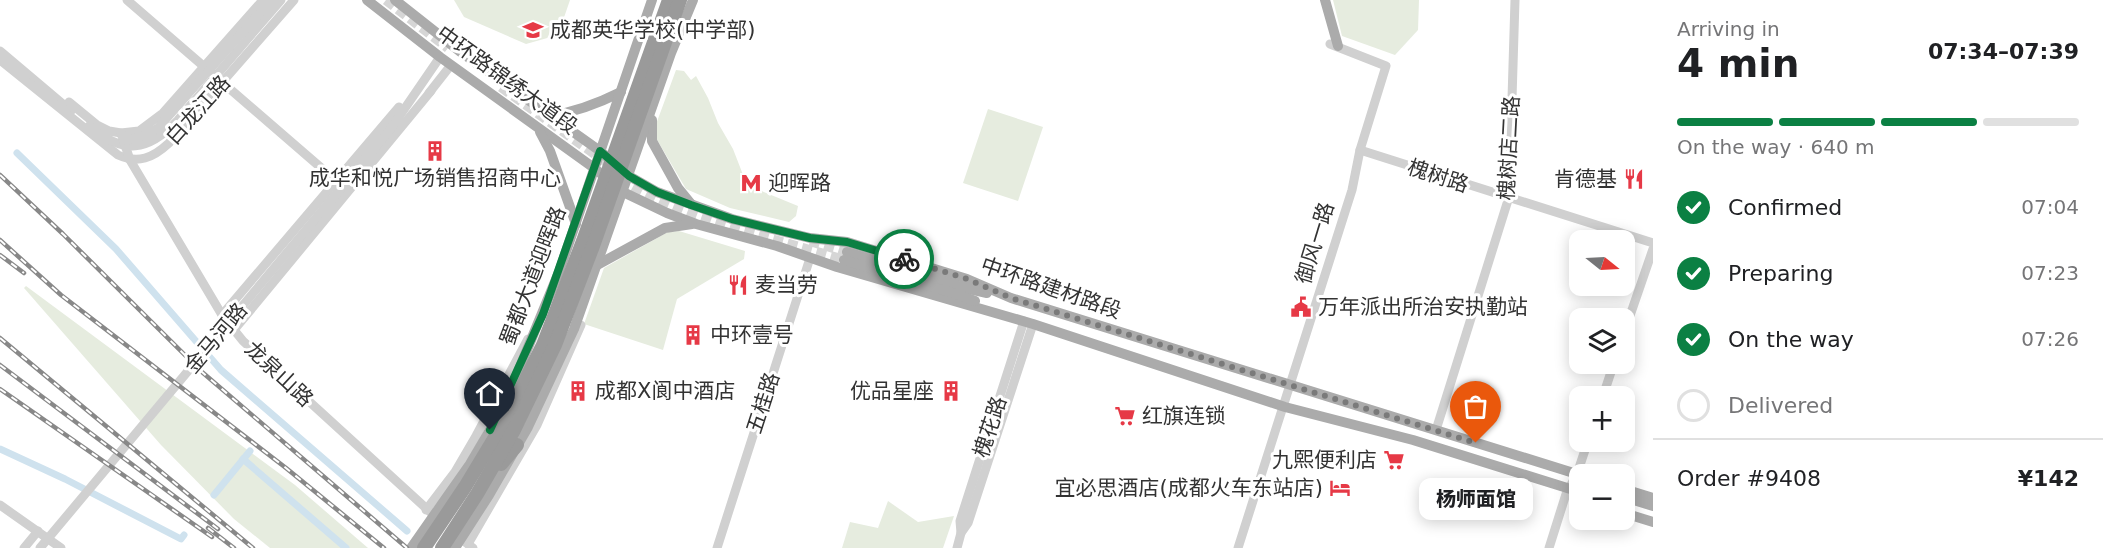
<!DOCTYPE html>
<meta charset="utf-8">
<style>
:root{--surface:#fff;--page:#f6f6f6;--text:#202124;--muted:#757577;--line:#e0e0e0;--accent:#0b8043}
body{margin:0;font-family:"DejaVu Sans","Noto Sans SC",sans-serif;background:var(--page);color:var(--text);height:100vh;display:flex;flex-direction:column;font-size:22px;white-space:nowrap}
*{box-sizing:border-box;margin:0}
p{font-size:20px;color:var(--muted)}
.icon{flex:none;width:33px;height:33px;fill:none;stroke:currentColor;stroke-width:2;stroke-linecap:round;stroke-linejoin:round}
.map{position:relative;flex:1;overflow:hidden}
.sheet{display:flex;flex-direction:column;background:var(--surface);width:450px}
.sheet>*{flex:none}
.needle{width:39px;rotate:108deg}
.fabs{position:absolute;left:1569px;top:230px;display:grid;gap:12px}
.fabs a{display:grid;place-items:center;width:66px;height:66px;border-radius:12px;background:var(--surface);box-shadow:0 3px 15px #0003;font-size:30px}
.pin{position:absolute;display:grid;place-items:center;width:51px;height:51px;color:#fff;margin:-62px -26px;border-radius:50% 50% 50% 0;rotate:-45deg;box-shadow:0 0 6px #0007}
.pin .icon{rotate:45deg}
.courier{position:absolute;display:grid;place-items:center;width:60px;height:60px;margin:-30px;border:4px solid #0b8043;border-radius:50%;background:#fff;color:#222;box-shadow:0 2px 8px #0007}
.bubble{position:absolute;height:42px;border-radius:12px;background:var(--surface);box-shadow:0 3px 15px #0003;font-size:20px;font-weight:800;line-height:42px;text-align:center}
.summary em{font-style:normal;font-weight:800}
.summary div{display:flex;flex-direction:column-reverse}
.summary{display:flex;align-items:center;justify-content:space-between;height:102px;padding:0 24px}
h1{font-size:39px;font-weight:800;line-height:45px}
.bar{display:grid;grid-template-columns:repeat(4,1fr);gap:9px 6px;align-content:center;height:72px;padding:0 24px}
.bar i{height:8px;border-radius:4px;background:var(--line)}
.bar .active{background:var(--accent)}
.bar p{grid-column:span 4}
.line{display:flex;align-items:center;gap:15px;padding:0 24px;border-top:2px solid var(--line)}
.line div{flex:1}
ol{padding:0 24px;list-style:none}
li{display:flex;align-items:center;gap:18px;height:66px}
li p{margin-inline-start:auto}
li .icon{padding:6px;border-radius:50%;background:var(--accent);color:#fff;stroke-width:4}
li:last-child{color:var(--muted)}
li i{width:33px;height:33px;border:3px solid var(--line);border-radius:50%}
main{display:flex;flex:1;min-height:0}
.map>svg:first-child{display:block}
.green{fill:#e6ecdf}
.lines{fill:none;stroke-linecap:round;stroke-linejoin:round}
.canal{stroke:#cfe2ee;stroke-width:7}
.major-tunnel{stroke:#d6d6d6;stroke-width:10;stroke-dasharray:10 5;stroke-linecap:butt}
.minor{stroke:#d0d0d0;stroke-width:9}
.major{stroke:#ababab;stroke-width:10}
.highway{stroke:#9a9a9a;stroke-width:14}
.rail-casing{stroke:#888;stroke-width:4.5}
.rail{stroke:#fff;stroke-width:2;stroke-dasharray:7;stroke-linecap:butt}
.done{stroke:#7a7a7a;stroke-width:6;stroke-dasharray:0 10.8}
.route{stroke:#0b8043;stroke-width:8}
.labels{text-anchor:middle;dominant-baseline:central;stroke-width:6;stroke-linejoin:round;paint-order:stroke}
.poi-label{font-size:21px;fill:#333;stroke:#fff;text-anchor:start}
.street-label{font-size:21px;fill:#333;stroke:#fff}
</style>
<main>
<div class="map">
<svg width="1653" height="548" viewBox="0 0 1653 548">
<rect width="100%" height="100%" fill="#fff"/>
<!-- green -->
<g class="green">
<polygon points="454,0 570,0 558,35 526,44 464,17"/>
<polygon points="1333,0 1419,0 1418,30 1395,55 1342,36"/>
<polygon points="676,70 684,71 691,80 696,76 708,98 718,123 733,149 747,185 798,206 796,216 789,222 730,208 686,189 656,138 655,127"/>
<polygon points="988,109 1043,127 1018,201 963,183"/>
<polygon points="679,231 745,251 744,259 677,299 663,350 584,324 604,268 668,232"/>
<polygon points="26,286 295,485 368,548 270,548 234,519 161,445 24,288"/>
<polygon points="888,501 918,522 954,516 943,548 842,548 850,522 878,528"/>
</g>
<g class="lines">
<!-- canal -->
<g class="canal">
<polyline points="17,153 116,249 221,370 407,531"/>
<polyline points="0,449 65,479 181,539 184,535"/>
<polyline points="243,459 346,548"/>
<polyline points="214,495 250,451"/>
</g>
<!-- major-tunnel -->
<g class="major-tunnel">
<polyline points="386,0 448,48"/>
<polyline points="501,87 606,162"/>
<path d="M620,179C688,220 768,237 844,260"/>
<polyline points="810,241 847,252"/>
</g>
<!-- minor -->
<g class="minor">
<polyline points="127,0 341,185"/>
<polyline points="0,51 71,111"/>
<path d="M0,60L118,155C138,164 153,158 169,143L294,0"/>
<polyline points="429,93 451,65"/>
<polyline points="69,102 97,125 109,131 121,133 139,131 163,113 263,0"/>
<path d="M89,126C124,155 148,152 178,120L281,0"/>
<polyline points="121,133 130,160 222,315 243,341 439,520"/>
<path d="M124,140C137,140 146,135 158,128L271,0"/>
<polyline points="1360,150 1653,243"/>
<polyline points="222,315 399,107"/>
<polyline points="234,330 431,91"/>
<polyline points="1624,333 1653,249"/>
<polyline points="1603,396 1614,363"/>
<polyline points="1436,430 1509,197 1515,0"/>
<polyline points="0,505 61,548"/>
<polyline points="426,510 455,472 476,436 528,339"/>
<polyline points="961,533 960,521 1024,321"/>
<polyline points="456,535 473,548"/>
<polyline points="468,544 537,425 581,325"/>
<polyline points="24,548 38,531"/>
<polyline points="40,548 392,127 440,57"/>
<polyline points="717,548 810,258"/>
<polyline points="957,548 961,533 968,523 1033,324"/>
<polyline points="1238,548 1352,190 1360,150 1386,66 1330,44"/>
<polyline points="1549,548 1566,494 1577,474 1588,441"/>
</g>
<!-- major -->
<g class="major">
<polyline points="367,0 440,57 594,168 623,192 667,213 696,224 777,246 837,267 1033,324 1285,407 1413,440 1580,492"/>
<polyline points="395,0 462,53 600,151 629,176 657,192 732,219 810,238 847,242 967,279 1011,298 1580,475"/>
<polyline points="1325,0 1338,46"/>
<path d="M550,116C575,112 599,103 621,92"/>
<polyline points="652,120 652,141 678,188 691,204"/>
<polyline points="540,132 550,151 576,224"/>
<polyline points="847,252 965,288 987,293"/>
<polyline points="844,260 962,296 975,301"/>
<polyline points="597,265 665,228 692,224"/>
<polyline points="1624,489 1653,498"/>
<polyline points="1624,497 1653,506"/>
<polyline points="1624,513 1653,522"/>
<polyline points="411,548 470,464 490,430 515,379 559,272 652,0"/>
<polyline points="455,548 489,495 528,427 574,329 671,53 693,0"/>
</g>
<!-- highway -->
<g class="highway">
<polyline points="501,464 517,445"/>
<polyline points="424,548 465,487 506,419 543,345 583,241 669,0"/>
<polyline points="442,548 477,494 514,430 555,345 593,246 680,0"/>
</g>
<!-- rail casing -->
<g class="rail-casing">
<g id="rail">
<polyline points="0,175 63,234 202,372 407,548"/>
<polyline points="0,240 61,295 286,468 384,548"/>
<polyline points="0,255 24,273"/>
<polyline points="0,338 253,548"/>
<polyline points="0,365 218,529"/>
<polyline points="0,389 212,537"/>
<polyline points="208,528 234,548"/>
</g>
</g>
<!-- rail -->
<use href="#rail" class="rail"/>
</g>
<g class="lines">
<!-- done -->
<polyline class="done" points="904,259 967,279 1011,298 1476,443"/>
<!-- route -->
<polyline class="route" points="490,430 543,314 600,151 629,176 657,192 691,205 732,219 810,238 847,242 904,259"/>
</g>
<!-- icons -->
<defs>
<g id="school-bare" transform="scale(1.62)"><path d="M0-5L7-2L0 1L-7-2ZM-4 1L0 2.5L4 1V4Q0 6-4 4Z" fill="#e63946" stroke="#fff" stroke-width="2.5" paint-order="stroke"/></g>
<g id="building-bare" transform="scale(1.62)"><path d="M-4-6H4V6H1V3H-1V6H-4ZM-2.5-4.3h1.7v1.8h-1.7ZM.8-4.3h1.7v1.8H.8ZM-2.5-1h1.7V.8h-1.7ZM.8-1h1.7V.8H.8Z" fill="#e63946" stroke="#fff" stroke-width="2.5" paint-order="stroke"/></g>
<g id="restaurant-bare" transform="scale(1.62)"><path d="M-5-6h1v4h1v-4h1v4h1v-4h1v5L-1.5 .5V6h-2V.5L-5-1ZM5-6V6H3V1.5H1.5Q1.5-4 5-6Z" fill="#e63946" stroke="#fff" stroke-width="2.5" paint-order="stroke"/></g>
<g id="metro-bare" transform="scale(1.62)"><path d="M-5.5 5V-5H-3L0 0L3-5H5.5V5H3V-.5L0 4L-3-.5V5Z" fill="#e63946" stroke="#fff" stroke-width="2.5" paint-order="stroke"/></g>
<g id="civic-bare" transform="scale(1.62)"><path d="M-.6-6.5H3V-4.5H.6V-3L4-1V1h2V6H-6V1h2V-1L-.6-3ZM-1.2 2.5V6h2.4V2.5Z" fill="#e63946" stroke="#fff" stroke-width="2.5" paint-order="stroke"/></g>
<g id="supermarket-bare" transform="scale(1.62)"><path d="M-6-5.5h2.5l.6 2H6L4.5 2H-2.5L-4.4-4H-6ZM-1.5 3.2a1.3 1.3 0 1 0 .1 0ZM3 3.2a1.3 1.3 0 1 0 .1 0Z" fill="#e63946" stroke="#fff" stroke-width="2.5" paint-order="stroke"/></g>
<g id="hotel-bare" transform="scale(1.62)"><path d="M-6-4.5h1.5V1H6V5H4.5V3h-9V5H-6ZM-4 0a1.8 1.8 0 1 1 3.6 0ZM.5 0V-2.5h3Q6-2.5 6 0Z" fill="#e63946" stroke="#fff" stroke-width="2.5" paint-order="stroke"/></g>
</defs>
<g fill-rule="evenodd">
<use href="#school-bare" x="533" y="30"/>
<use href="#building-bare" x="435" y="151"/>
<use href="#restaurant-bare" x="1634" y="179"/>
<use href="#metro-bare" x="751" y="183"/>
<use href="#restaurant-bare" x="738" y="285"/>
<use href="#civic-bare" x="1301" y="307"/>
<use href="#building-bare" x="693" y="335"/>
<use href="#building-bare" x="578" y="391"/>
<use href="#building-bare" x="951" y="391"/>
<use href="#supermarket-bare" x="1125" y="416"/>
<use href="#supermarket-bare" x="1394" y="460"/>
<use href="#hotel-bare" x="1340" y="488"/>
</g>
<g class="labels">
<!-- poi labels -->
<g class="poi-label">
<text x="550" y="30">成都英华学校(中学部)</text>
<text x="435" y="178" text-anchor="middle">成华和悦广场销售招商中心</text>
<text x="1617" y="179" text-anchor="end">肯德基</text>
<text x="768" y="183">迎晖路</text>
<text x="755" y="285">麦当劳</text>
<text x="1318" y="307">万年派出所治安执勤站</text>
<text x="710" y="335">中环壹号</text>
<text x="595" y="391">成都X阆中酒店</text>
<text x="934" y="391" text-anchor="end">优品星座</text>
<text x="1142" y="416">红旗连锁</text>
<text x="1377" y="460" text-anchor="end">九熙便利店</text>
<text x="1323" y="488" text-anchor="end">宜必思酒店(成都火车东站店)</text>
</g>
<!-- street labels -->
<g class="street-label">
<text transform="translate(507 80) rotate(36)">中环路锦绣大道段</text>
<text transform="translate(198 110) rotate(-48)">白龙江路</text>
<text transform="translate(1509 148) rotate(-87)">槐树店二路</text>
<text transform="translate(1438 176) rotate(18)">槐树路</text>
<text transform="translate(1315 243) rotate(-73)">御风一路</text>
<text transform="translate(533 276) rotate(-69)">蜀都大道迎晖路</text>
<text transform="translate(1051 288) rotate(19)">中环路建材路段</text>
<text transform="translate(216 338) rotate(-50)">金马河路</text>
<text transform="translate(279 374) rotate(43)">龙泉山路</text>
<text transform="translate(763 403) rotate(-72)">五桂路</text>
<text transform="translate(990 427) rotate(-72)">槐花路</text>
</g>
</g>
</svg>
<div class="fabs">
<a><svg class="needle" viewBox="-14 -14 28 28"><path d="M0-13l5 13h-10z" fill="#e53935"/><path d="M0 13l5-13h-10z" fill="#757577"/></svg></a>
<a><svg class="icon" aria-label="layers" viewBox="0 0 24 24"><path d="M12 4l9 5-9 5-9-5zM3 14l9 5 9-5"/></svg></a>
<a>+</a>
<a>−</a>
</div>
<div class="pin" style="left:1476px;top:443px;background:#ea580c"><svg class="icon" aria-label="bag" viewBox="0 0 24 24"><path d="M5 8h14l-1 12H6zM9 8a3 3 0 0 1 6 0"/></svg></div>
<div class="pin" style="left:490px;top:430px;background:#1f2937"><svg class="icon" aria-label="home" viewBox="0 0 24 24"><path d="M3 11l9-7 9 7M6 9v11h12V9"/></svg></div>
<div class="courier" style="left:904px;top:259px"><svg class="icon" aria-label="bike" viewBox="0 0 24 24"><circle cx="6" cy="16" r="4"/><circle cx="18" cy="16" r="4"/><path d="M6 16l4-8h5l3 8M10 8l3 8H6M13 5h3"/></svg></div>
<div class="bubble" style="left:1419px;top:478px;width:114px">杨师面馆</div>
</div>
<section class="sheet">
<div class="summary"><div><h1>4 min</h1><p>Arriving in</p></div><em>07:34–07:39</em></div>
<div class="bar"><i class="active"></i><i class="active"></i><i class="active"></i><i></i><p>On the way · 640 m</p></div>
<ol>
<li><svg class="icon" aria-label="check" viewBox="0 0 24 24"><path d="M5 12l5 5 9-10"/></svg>Confirmed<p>07:04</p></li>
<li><svg class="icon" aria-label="check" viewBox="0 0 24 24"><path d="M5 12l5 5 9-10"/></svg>Preparing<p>07:23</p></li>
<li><svg class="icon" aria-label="check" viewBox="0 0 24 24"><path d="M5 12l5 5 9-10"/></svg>On the way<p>07:26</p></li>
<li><i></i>Delivered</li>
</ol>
<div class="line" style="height:78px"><div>Order #9408</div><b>¥142</b></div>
</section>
</main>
